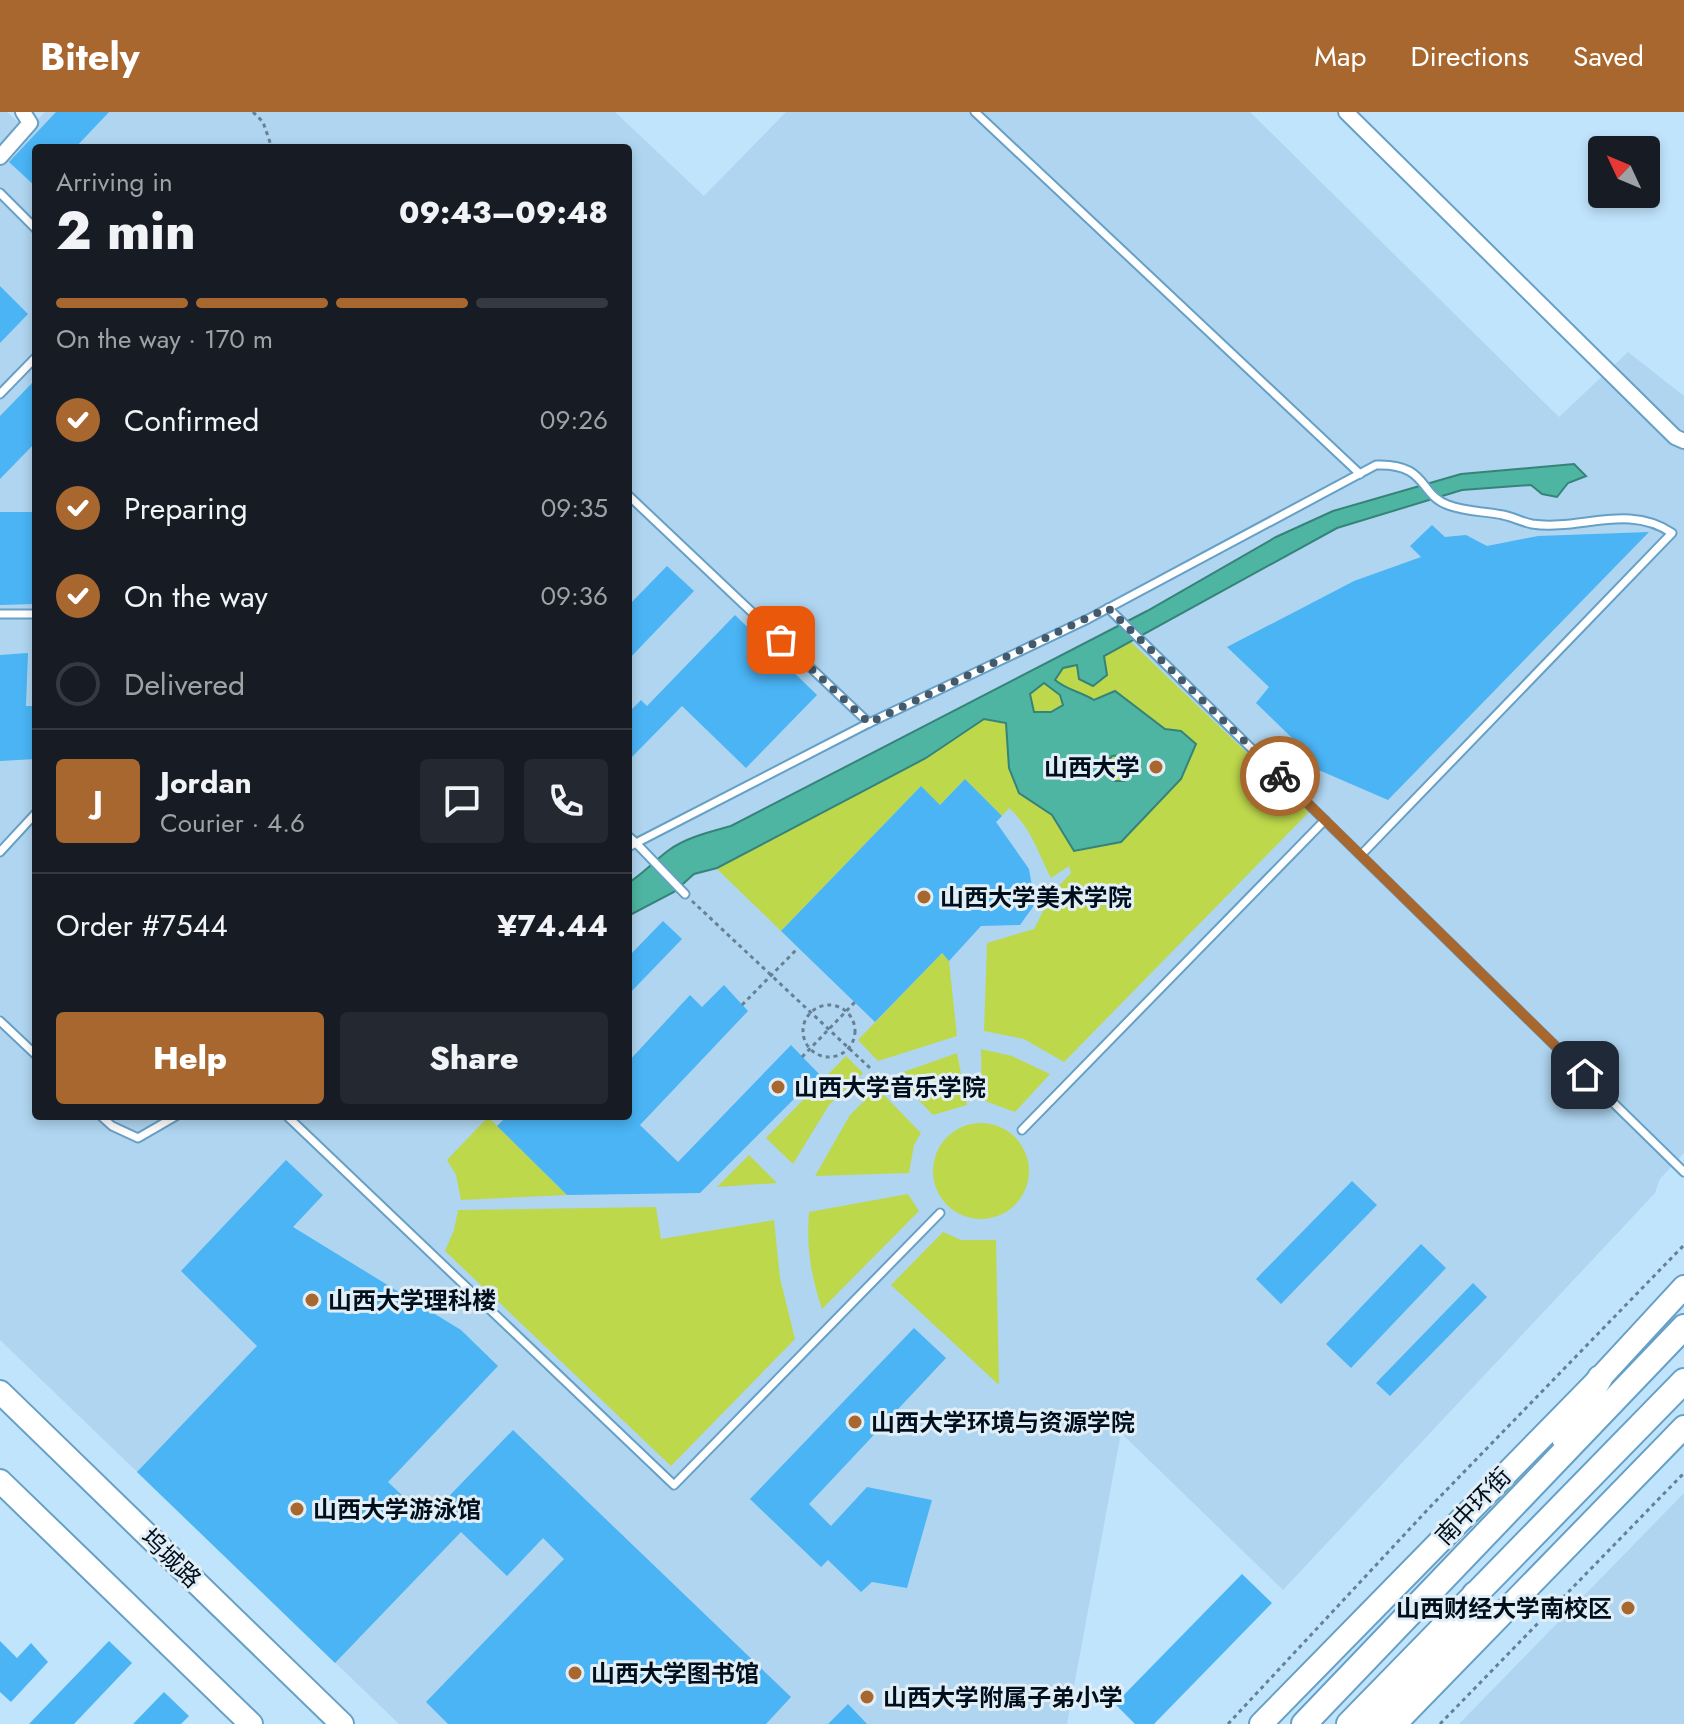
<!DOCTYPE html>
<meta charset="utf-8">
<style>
:root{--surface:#171b24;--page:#242831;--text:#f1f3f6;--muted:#9ea1a6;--line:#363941;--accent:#a7672f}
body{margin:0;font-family:Jost,"Noto Sans SC",sans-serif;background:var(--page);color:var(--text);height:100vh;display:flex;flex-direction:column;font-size:30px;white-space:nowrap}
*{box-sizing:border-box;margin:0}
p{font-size:26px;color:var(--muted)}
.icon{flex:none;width:44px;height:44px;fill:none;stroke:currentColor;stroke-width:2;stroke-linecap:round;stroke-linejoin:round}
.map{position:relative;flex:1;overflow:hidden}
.side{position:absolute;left:32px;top:32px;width:600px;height:976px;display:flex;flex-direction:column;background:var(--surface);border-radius:8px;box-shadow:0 4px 12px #0003}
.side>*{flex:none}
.needle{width:52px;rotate:314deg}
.buttons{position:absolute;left:1588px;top:24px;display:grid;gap:16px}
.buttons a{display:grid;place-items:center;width:72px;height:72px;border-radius:8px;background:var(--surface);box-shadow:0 4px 12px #0003;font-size:40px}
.pin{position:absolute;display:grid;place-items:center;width:68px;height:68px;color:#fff;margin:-34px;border-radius:16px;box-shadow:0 4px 12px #0006}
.courier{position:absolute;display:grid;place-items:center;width:80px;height:80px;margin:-40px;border:6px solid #a7672f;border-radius:50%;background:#fff;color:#222;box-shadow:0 2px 10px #0007}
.summary em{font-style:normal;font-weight:800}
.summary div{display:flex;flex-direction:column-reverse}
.summary{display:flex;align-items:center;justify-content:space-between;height:136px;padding:0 24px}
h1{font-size:52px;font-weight:800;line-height:60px}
.bar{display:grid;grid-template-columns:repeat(4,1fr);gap:12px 8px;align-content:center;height:96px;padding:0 24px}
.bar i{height:10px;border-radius:6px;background:var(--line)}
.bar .selected{background:var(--accent)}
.bar p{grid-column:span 4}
.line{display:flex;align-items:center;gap:20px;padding:0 24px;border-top:2px solid var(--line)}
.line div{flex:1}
.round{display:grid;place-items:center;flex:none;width:84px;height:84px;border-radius:8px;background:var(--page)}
ol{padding:0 24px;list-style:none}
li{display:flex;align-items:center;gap:24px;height:88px}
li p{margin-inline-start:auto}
li .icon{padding:8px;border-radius:50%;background:var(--accent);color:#fff;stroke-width:4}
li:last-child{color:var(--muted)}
li i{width:44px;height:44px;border:4px solid var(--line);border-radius:50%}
.primary-button{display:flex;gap:16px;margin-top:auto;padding:16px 24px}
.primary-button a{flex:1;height:92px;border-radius:8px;background:var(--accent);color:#fff;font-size:32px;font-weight:800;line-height:92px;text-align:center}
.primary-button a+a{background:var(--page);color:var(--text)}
header{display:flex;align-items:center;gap:48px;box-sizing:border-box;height:112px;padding:0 40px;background:var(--accent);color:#fff}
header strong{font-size:38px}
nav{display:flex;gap:44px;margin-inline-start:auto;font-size:28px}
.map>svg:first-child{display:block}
.built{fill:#afd5f0;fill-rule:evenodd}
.green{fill:#bed84c}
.water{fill:#4db5a2;stroke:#36837a;stroke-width:2;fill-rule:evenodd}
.building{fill:#4ab4f5}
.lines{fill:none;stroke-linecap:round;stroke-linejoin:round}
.lane-casing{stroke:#66a0c6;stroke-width:11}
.street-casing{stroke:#66a0c6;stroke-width:18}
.primary-casing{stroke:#66a0c6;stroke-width:26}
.highway-casing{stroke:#66a0c6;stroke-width:28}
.path{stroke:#678094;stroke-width:3;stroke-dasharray:4 4;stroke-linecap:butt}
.lane{stroke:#fff;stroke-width:7}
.street{stroke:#fff;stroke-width:14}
.primary{stroke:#fff;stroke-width:22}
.highway{stroke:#fff;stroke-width:24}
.path-bridge{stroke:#678094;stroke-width:3;stroke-dasharray:4 4;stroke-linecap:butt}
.done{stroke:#445a6b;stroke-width:8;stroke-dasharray:0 14.4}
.route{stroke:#a7672f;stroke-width:10}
.poi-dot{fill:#a7672f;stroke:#e2eef6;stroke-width:3}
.labels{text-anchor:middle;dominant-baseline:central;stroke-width:6;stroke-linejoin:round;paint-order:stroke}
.poi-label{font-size:24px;font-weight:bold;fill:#000f1d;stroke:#e2eef6;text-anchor:start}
.street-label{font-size:24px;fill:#000f1d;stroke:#e2eef6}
</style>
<header>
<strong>Bitely</strong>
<nav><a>Map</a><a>Directions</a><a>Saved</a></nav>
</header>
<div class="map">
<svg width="1684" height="1612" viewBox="0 0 1684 1612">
<rect width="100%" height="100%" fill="#c1e4fd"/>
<!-- built -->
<g class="built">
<path d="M0,0H7L27,18L45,0H615L704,84L786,0H1250L1559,305L1628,240L1684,284V1041L1660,1067L1655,1081L1283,1478L1121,1321L1067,1612H399L0,1228ZM36,36H628V1004H36Z"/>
<polygon points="1684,1381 1684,1612 1459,1612"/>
</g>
<!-- green -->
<g class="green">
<path d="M1131,530L1309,700L1064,950L1024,927L984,919L987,831L1034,817L1053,780L1071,761L1069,754L1051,766C1037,739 1032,717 1009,696L1002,704L965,667L940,693L920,675L781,819L716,756L926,646L984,607L1006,611L1009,656L1019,681L1052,703L1074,739L1121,730L1181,667V619L1165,617L1115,579L1094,588L1054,568L1063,556L1104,544Z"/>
<polygon points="1044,571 1060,583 1063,594 1051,600 1033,600 1030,582"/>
<circle cx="1118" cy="656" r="14"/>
<polygon points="942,841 949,849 957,924 878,949 858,928"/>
<polygon points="981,937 1012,944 1050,962 1015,1000 982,988"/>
<polygon points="957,941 967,993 933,1003 895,963"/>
<polygon points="846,944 863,961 829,993 793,1052 766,1026"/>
<polygon points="877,976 921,1021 914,1033 909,1061 815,1064 850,1003"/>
<polygon points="488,1005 567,1083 461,1088 456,1063 447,1048"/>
<circle cx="981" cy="1059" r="48"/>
<polygon points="749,1043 777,1071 717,1075"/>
<path d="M908,1082L919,1099L822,1197C811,1164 806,1134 809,1100Z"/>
<polygon points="656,1095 661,1127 774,1108 780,1166 795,1227 671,1354 445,1139 454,1118 458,1098"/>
<polygon points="943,1120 961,1128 996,1128 999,1273 891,1173"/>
</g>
<!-- water -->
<path class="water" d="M1574,352L1586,364L1568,371L1557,385L1542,382L1531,373L1462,378L1337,416L1104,544L1107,563L1093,574L1079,567L1077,553L1063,556L1055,568C1067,578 1081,580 1094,588L1115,579L1165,617L1181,619L1196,632L1181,667L1121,730L1074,739L1052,703L1019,681L1009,656L1006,611L984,607L926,646L717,756L694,762L674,780L628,804V771C644,761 655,748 669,738C687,725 710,720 731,714L1147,499L1276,425L1333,399L1461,362ZM1044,571L1060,583L1063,593L1051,600H1034L1030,582ZM1123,643L1130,649L1131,662L1124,669H1114L1107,663L1106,651L1112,644Z"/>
<!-- building -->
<g class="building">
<polygon points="56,0 109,0 75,36 36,36 36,75 9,50"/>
<polygon points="0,174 28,202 0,231"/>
<polygon points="36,267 36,330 0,367 0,304"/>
<polygon points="0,400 36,400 36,492 0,493"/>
<polygon points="1432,413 1445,425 1466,423 1487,434 1538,424 1649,420 1388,688 1314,656 1292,626 1256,591 1269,575 1227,535 1354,469 1421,445 1410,434"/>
<polygon points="667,454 694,479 628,548 628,494"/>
<polygon points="735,503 817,583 746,656 682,594 628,649 628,601 641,588 647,594"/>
<polygon points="28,541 26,594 36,594 36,647 0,649 0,543"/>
<polygon points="965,667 1002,704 996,710 1029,757 1035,792 1020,813 981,814 949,849 942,841 875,910 781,819 921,674 940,693"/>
<polygon points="663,809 682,827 628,883 628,845"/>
<polygon points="724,873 748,899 640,1013 678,1050 791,933 819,962 700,1081 567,1083 497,1014 507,1004 628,1004 628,950 690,883 702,895"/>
<polygon points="286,1048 323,1083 293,1115 461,1218 498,1254 388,1370 427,1407 513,1318 791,1585 766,1612 448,1612 426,1590 564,1447 543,1426 507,1464 461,1420 335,1551 137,1360 257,1234 181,1159"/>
<polygon points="1352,1069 1377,1093 1281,1192 1256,1167"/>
<polygon points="1421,1132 1446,1156 1351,1256 1326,1232"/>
<polygon points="1473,1171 1487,1185 1390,1284 1376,1271"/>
<polygon points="914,1216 946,1246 809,1392 831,1414 867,1375 932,1388 907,1476 872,1470 861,1480 828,1448 821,1455 750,1387"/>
<polygon points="1242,1462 1272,1491 1154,1612 1135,1612 1115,1592"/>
<polygon points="0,1529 17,1546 31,1531 48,1550 11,1590 0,1580"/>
<polygon points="109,1529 132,1551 74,1612 29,1612"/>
<polygon points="164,1580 189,1604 181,1612 133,1612"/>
<polygon points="848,1592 867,1612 828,1612"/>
</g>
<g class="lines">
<!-- lane casing -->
<g class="lane-casing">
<g id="lane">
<polyline points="975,0 1360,362"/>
<polyline points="0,81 36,117"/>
<polyline points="0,282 36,245"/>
<polyline points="628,383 869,611"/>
<polyline points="1108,496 1684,1060"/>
<polyline points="0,502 36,502"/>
<path d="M628,724L636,731L869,611L1088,507L1376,353C1428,351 1419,383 1448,393C1466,400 1484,399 1503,403C1513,405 1522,410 1532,412C1580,419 1628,391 1672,421L1361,743"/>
<polyline points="628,735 636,731 685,782"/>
<polyline points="0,740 36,701"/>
<polyline points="0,909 36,943"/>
<polyline points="101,1004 112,1014 138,1026 176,1004"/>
<polyline points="287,1004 674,1373 940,1101"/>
<polyline points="1022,1018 1325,708"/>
</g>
</g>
<!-- street casing -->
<g class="street-casing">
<g id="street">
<polyline points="1346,0 1675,325 1684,329"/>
<polyline points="0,45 30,11 23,0"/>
</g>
</g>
<!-- primary casing -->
<g class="primary-casing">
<g id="primary">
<polyline points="0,1280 342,1612"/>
<polyline points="0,1369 251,1612"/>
<polyline points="1261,1612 1600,1266 1684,1175"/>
<polyline points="1395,1612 1684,1315"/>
</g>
</g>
<!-- highway casing -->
<g class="highway-casing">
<g id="highway">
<polyline points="1564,1326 1600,1266"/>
<polyline points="1304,1612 1684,1215"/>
<polyline points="1349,1612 1684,1269"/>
<polyline points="1374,1612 1467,1515 1475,1482"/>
</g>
</g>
<!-- path -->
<g class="path">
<polyline points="253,0 263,10 272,36"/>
<polyline points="692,789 870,956"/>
<polyline points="1228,1612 1431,1394 1684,1133"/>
<polyline points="1440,1612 1684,1361"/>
</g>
<!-- lane -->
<use href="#lane" class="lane"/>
<!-- street -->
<use href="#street" class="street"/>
<!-- primary -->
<use href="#primary" class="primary"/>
<!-- highway -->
<use href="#highway" class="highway"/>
<!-- path-bridge -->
<g class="path-bridge">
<polyline points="742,893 798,836"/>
<circle cx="829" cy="919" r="26"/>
<polyline points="802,945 855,890"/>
</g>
</g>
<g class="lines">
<!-- done -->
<polyline class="done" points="781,528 869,611 1108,496 1280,664"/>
<!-- route -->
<polyline class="route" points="1280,664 1585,963"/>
</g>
<!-- markers -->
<g class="poi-dot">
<circle cx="1156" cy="655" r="8"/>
<circle cx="924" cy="785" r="8"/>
<circle cx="778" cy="975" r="8"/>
<circle cx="312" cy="1188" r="8"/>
<circle cx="855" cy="1310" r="8"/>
<circle cx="297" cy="1397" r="8"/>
<circle cx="1628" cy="1496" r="8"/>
<circle cx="575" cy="1561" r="8"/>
<circle cx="867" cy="1585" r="8"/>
</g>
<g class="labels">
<!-- poi labels -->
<g class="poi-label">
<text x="1140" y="655" text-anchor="end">山西大学</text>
<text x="940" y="785">山西大学美术学院</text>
<text x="794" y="975">山西大学音乐学院</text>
<text x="328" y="1188">山西大学理科楼</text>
<text x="871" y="1310">山西大学环境与资源学院</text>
<text x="313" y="1397">山西大学游泳馆</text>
<text x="1612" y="1496" text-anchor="end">山西财经大学南校区</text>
<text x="591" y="1561">山西大学图书馆</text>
<text x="883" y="1585">山西大学附属子弟小学</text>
</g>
<!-- street labels -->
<g class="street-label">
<text transform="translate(1473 1394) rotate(-46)">南中环街</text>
<text transform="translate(171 1446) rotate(44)">坞城路</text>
</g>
</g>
</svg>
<div class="buttons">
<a><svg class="needle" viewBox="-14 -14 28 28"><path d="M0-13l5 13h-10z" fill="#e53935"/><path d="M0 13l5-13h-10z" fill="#9ea1a6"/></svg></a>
</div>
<div class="pin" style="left:781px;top:528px;background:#ea580c"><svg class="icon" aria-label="bag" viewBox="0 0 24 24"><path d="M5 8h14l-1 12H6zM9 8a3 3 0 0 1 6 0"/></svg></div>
<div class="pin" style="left:1585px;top:963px;background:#1f2937"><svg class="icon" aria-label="home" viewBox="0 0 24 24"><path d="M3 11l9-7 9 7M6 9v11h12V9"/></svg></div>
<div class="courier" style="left:1280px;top:664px"><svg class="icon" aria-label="bike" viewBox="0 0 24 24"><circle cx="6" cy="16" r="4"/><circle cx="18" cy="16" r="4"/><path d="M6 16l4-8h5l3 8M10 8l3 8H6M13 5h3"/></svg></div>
<section class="side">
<div class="summary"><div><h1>2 min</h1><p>Arriving in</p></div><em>09:43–09:48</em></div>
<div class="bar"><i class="selected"></i><i class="selected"></i><i class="selected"></i><i></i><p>On the way · 170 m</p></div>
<ol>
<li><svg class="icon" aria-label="check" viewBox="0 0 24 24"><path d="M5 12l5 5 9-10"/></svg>Confirmed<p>09:26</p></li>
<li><svg class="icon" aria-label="check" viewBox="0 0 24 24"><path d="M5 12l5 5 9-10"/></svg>Preparing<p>09:35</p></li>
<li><svg class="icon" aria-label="check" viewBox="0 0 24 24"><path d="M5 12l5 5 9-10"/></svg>On the way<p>09:36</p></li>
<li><i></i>Delivered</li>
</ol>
<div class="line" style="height:144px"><b class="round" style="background:var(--accent);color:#fff">J</b><div><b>Jordan</b><p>Courier · 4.6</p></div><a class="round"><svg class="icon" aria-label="chat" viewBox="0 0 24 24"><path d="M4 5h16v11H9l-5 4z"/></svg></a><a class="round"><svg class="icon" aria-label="phone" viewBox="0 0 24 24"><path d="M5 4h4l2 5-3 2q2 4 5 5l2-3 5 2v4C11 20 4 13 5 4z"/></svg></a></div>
<div class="line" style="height:104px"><div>Order #7544</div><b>¥74.44</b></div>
<div class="primary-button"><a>Help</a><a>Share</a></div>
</section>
</div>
